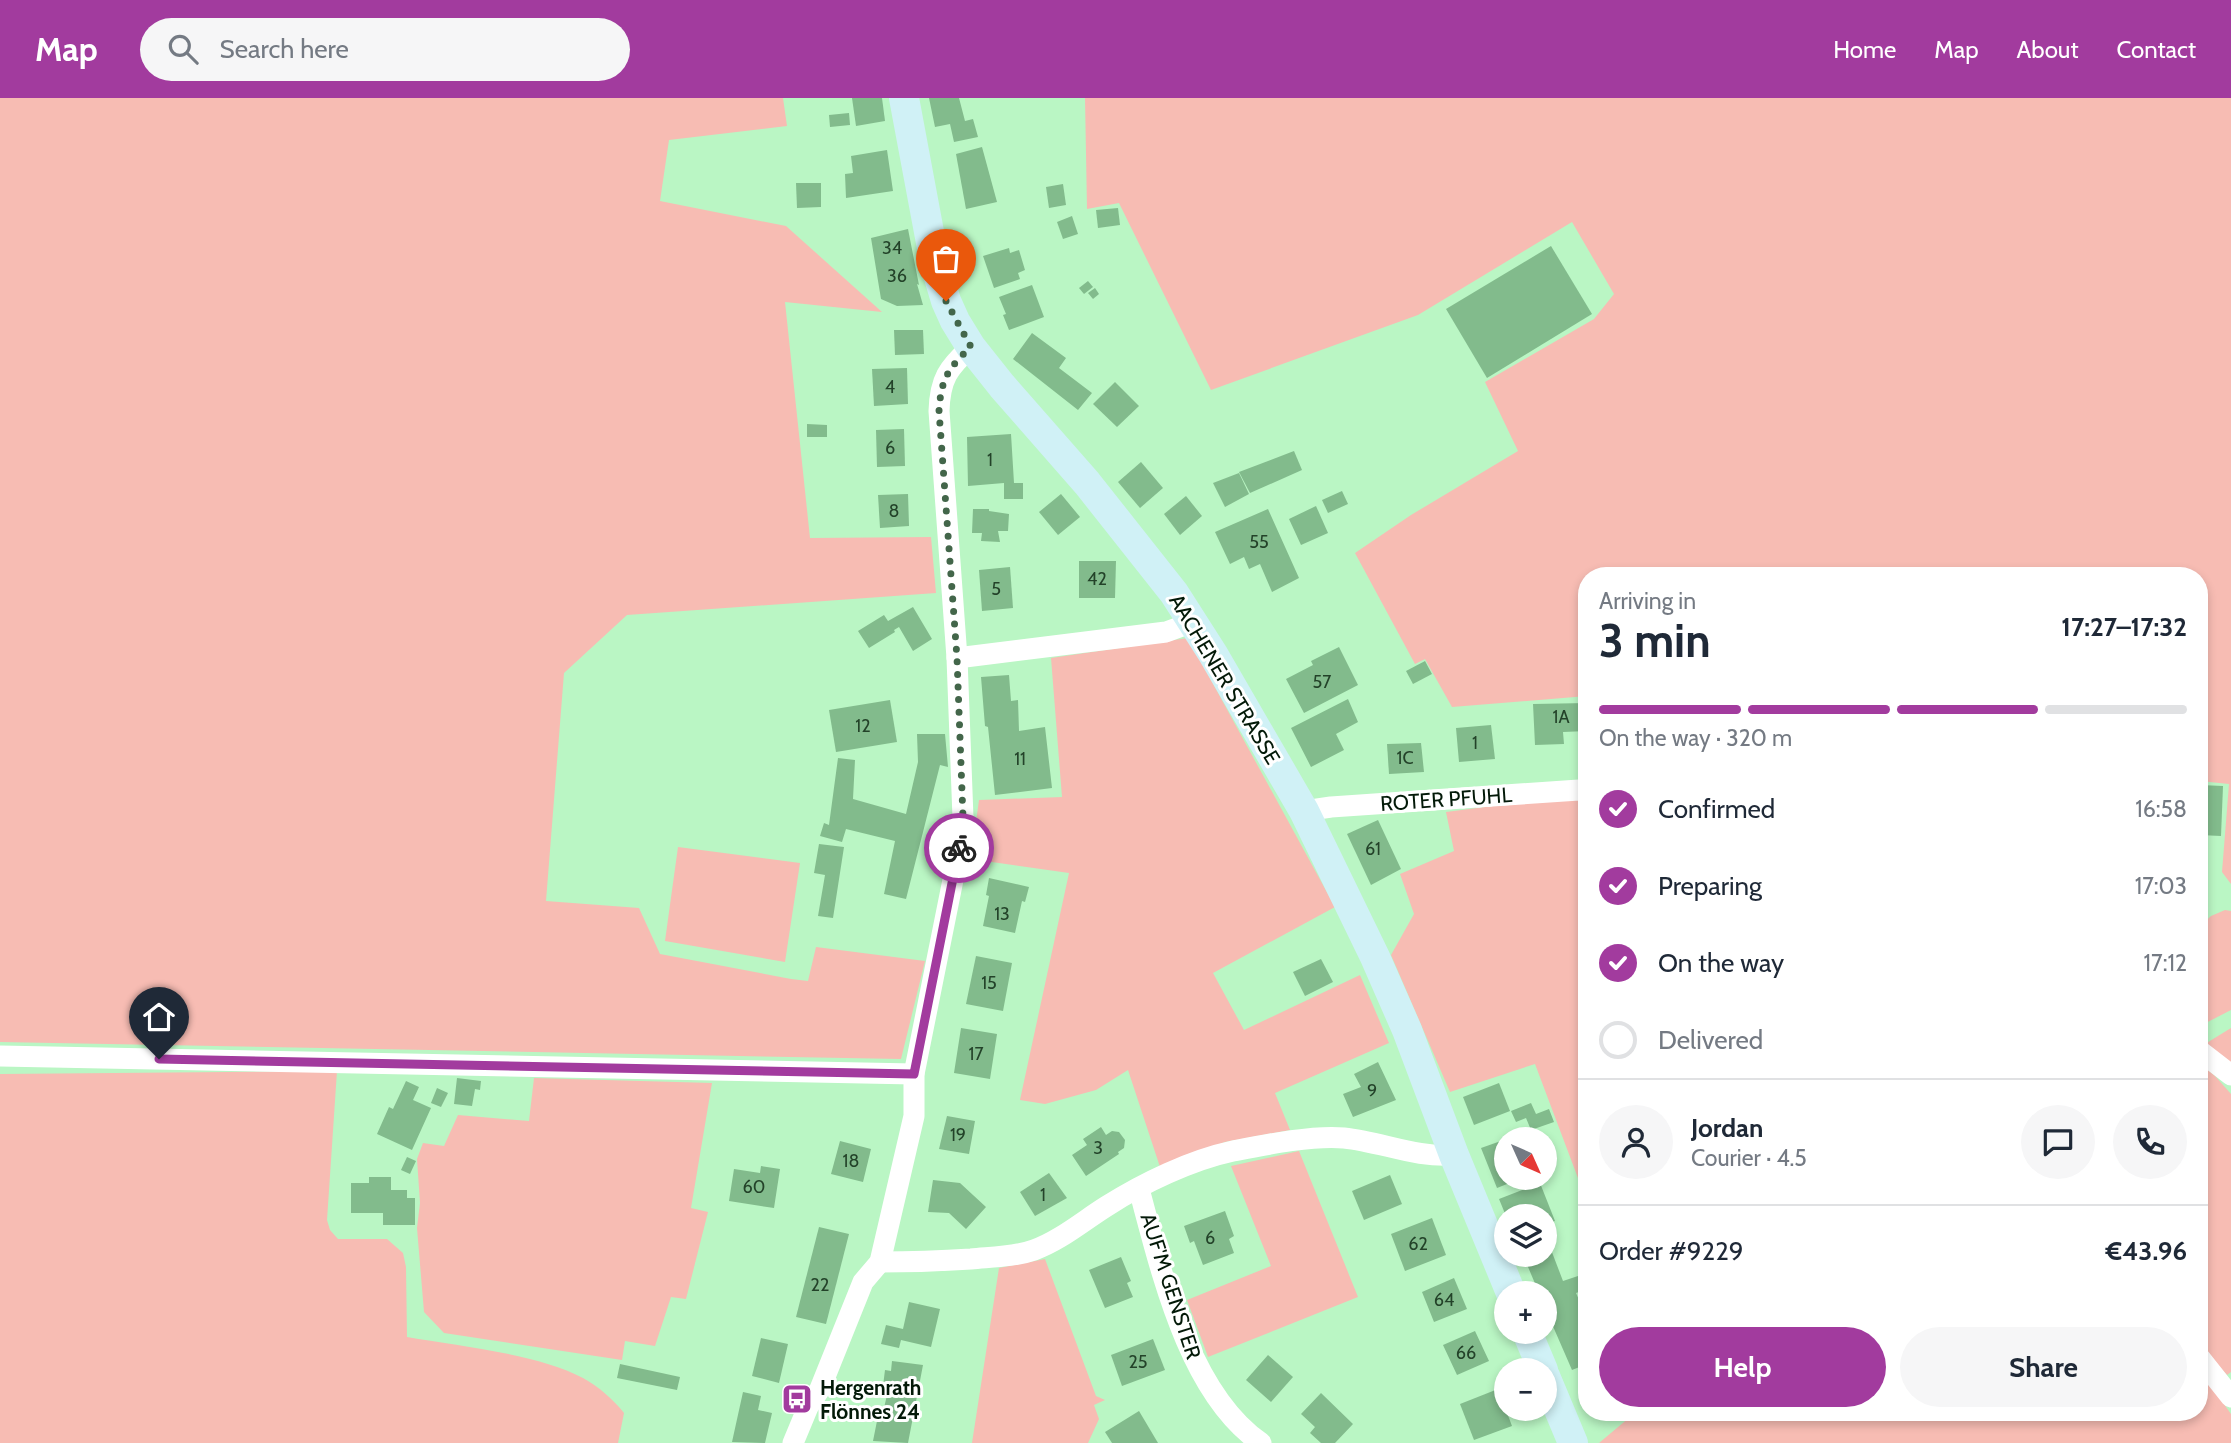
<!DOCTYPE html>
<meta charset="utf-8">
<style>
:root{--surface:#fff;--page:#f6f6f7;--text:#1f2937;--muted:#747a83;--line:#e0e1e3;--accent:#a23b9e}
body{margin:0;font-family:Cabin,sans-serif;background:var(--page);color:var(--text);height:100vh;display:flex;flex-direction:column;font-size:26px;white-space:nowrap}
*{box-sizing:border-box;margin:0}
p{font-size:23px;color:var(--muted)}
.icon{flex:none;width:38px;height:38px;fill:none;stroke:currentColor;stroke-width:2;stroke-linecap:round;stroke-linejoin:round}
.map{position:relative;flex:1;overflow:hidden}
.panel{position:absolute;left:1578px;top:469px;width:630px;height:854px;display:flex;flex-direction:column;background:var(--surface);border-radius:28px;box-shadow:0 4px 10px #0003}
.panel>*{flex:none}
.needle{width:46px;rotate:135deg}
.fabs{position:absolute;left:1494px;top:1029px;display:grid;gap:14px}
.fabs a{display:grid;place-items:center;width:63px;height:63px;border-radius:50%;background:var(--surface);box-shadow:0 4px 10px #0003;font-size:35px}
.pin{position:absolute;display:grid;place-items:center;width:60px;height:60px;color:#fff;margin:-72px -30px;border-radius:50% 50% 50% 0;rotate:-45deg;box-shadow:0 0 7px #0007}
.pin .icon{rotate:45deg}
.courier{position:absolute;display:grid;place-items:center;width:70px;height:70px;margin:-35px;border:5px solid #a23b9e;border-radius:50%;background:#fff;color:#222;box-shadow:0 2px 9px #0007}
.headline em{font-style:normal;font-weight:700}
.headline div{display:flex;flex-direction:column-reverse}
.headline{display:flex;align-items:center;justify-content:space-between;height:119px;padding:0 21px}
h1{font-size:46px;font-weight:700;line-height:52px}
.bar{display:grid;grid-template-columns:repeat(4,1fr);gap:10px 7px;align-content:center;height:84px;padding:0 21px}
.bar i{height:9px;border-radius:5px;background:var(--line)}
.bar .current{background:var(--accent)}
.bar p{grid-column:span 4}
.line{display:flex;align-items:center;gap:18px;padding:0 21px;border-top:2px solid var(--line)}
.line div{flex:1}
.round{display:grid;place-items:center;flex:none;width:74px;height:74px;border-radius:37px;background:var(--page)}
ol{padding:0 21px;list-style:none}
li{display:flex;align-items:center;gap:21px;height:77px}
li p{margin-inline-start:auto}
li .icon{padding:7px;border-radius:50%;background:var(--accent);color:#fff;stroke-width:4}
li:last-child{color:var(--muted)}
li i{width:38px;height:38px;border:4px solid var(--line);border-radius:50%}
.cta{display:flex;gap:14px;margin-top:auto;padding:14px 21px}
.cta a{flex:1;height:80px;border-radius:42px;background:var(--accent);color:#fff;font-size:28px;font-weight:700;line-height:80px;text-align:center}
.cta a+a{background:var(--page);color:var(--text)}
header{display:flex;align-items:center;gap:42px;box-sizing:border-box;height:98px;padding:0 35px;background:var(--accent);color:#fff}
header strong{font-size:33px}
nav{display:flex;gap:38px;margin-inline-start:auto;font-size:24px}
.search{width:490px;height:63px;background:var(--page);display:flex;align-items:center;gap:18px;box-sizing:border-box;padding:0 24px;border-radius:38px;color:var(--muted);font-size:26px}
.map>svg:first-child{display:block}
.green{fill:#f7bcb3}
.building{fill:#82bb8c}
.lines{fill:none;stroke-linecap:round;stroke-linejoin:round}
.street{stroke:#fff;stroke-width:21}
.secondary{stroke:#d0f1f6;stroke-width:30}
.done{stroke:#43664a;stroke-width:7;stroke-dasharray:0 12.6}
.route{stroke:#a23b9e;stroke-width:9}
.labels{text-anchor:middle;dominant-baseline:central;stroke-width:6;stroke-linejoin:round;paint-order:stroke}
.number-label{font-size:18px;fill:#234229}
.street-label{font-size:21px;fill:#031908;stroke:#fff}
.poi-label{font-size:21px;font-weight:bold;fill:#031908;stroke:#fff;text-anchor:start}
</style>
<header>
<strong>Map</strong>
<div class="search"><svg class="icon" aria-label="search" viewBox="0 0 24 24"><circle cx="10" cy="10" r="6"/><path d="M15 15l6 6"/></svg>Search here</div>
<nav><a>Home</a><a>Map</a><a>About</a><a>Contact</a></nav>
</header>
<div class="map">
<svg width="2231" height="1345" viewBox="0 0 2231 1345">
<rect width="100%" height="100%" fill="#baf6c4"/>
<!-- green -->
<g class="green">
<polygon points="0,0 783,0 787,28 669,42 660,103 786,128 882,214 785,204 810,440 931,439 936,495 627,517 564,575 546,803 639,810 660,856 791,881 808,883 816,849 925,863 901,961 0,944"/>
<polygon points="1085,0 2231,0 2231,786 2222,774 2229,686 2200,683 2200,478 1587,478 1587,598 1452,609 1425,561 1415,566 1355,455 1411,417 1518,353 1485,284 1594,221 1614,196 1572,124 1418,217 1211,292 1119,105 1087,111"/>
<polygon points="1188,540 1335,809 1213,875 1244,932 1360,877 1389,945 1275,995 1290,1032 1225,1044 1160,1069 1128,972 1096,992 1045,1006 1020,1002 1069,775 971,761 979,702 1062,699 1051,560"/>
<polygon points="1572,698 1587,703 1587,1104 1535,966 1450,994 1391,857 1414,816 1400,776 1454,753 1446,714"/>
<polygon points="678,749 800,765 785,864 665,843"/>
<polygon points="2225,812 2231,813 2231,912 2200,928 2200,828 2211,818"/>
<polygon points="2231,930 2231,968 2205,946"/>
<polygon points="2200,965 2215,978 2231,996 2231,1274 2227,1277 2200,1247"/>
<path d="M337,973L327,1122L330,1132L338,1141H387L403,1155L406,1169L407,1239C459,1248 538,1256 583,1280C599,1289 613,1301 624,1315L618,1345H0V976Z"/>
<polygon points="534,980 712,985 691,1110 708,1114 686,1201 671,1199 655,1248 625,1243 622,1262 444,1235 424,1214 417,1130 420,1105 417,1061 423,1045 444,1048 458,1017 529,1023"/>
<polygon points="1299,1053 1358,1199 1208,1259 1187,1202 1271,1168 1231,1068"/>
<polygon points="1045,1161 1096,1298 1105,1302 1094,1307 1099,1321 1088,1345 972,1345 999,1170"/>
<polygon points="2200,1272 2231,1316 2231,1345 1599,1345 1636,1314 2200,1314"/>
</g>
<!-- building -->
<g class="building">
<polygon points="852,0 882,0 885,23 856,28"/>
<polygon points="929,0 959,0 965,23 973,21 978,39 954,44 950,26 935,29"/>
<polygon points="849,15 850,27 830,29 829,17"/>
<polygon points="982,49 997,104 966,111 956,56"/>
<polygon points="887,52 893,93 846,100 845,76 853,75 851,58"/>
<polygon points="796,85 821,85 821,109 797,110"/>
<polygon points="1063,86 1066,107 1049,110 1046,89"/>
<polygon points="1118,110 1120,127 1098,130 1096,112"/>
<polygon points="1072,118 1078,136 1063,141 1057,124"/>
<polygon points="908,131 919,187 917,186 923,207 897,208 881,201 871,140"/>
<polygon points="1551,148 1592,216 1487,280 1446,211"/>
<polygon points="1009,150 1010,155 1019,152 1025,172 1018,175 1020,181 994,190 983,158"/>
<polygon points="1088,183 1093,189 1084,196 1079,190"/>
<polygon points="1032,187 1044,219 1009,232 1003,217 1006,216 999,199"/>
<polygon points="1095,190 1099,196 1093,201 1088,195"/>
<polygon points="894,232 923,232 924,256 895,257"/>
<polygon points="1032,235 1066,260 1059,270 1092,295 1078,312 1013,261"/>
<polygon points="907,270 908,306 874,308 872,271"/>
<polygon points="1115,284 1139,308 1117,329 1093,306"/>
<polygon points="807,326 827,327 827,339 807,339"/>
<polygon points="904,331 905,368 877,369 876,332"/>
<polygon points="1011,336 1014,385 1023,385 1023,401 1004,401 1004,385 968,388 967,339"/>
<polygon points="1294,353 1302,372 1250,395 1239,374"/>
<polygon points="1141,364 1163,390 1140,410 1118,384"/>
<polygon points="1239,375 1249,396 1225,409 1213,385"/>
<polygon points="1342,393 1348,406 1328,415 1322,402"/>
<polygon points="908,396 909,428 880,430 878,397"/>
<polygon points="1061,396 1080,419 1058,437 1039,414"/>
<polygon points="1186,398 1202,418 1180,437 1164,416"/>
<polygon points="1316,408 1328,435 1301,447 1289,421"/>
<polygon points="973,411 989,411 989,413 1009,416 1008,433 998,433 1000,444 981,443 982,435 972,435"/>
<polygon points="1268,411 1299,480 1272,494 1260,466 1249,471 1244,459 1230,466 1215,434"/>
<polygon points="1079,463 1116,463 1115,500 1079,500"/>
<polygon points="1010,469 1013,510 982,513 979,472"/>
<polygon points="913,509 932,541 913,553 899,529 894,532 895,534 869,550 858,533 884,517 888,523"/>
<polygon points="1339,549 1358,587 1304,615 1286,581 1313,567 1311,563"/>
<polygon points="1425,563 1432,576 1413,586 1406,573"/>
<polygon points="1009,577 1011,603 1018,602 1019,633 1045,629 1052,690 995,697 988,629 985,628 981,579"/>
<polygon points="1348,601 1358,624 1336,636 1344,652 1311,669 1291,630"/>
<polygon points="890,602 897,644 836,654 829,612"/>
<polygon points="1587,605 1587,633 1563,634 1564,646 1535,647 1533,606"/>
<polygon points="1491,627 1495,661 1459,664 1456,630"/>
<polygon points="917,636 945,636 948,669 940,667 906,801 884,796 895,743 846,731 842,744 820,738 824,725 829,727 838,660 855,662 853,701 906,716 918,664"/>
<polygon points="1421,645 1424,674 1389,676 1387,646"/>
<polygon points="2200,687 2223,688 2221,738 2200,737"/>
<polygon points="1378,722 1401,771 1371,787 1347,736"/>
<polygon points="819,746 844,749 833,820 818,818 825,777 814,775"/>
<polygon points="989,780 1029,789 1025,804 1022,803 1015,835 983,828 989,798 986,797"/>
<polygon points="976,858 1012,865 1003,913 966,906"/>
<polygon points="1321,861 1333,884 1305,898 1293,874"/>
<polygon points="961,930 997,936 990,981 954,975"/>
<polygon points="1378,964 1396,1002 1353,1019 1343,996 1361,989 1354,976"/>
<polygon points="457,980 481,983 480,992 475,991 472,1008 454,1006"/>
<polygon points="406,983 419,989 413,1002 431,1010 412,1052 377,1036 389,1009 393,1011"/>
<polygon points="1499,985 1510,1013 1474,1027 1463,999"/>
<polygon points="437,990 448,995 441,1009 431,1005"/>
<polygon points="1531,1005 1536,1016 1549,1011 1554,1024 1531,1032 1526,1020 1516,1024 1511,1013"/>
<polygon points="947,1018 975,1023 969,1056 939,1051"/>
<polygon points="1101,1029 1106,1037 1112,1033 1119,1034 1125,1042 1124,1050 1118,1054 1119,1056 1086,1078 1072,1057 1087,1047 1083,1041"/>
<polygon points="1515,1038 1516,1041 1507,1041 1507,1080 1511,1080 1512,1084 1497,1090 1481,1050"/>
<polygon points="840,1043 871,1051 863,1084 831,1076"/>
<polygon points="407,1059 416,1063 410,1076 401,1072"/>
<polygon points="761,1068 780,1071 774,1110 729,1103 734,1071 760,1075"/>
<polygon points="1049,1075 1067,1100 1035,1118 1020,1094"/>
<polygon points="1390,1077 1402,1106 1364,1122 1352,1093"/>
<polygon points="369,1079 391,1079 391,1092 407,1092 407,1100 415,1100 415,1127 383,1127 383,1115 351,1115 351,1085 369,1085"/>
<polygon points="933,1082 960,1085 986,1109 966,1131 949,1115 928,1114"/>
<polygon points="1540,1085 1555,1123 1545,1127 1545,1118 1506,1118 1499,1101"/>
<polygon points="1225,1113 1234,1138 1229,1141 1234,1155 1203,1167 1194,1143 1190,1145 1184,1128"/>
<polygon points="1432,1120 1446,1157 1405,1173 1391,1136"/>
<polygon points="819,1129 849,1136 826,1226 796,1219"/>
<polygon points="1545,1136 1563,1183 1587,1175 1587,1191 1576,1195 1587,1220 1587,1266 1572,1272 1545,1210 1545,1195 1539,1195 1523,1157 1545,1157"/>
<polygon points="1121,1159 1131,1183 1127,1185 1133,1199 1105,1210 1089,1172"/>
<polygon points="1454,1180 1467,1211 1434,1224 1422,1194"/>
<polygon points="909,1204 940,1211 931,1249 901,1242 899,1250 881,1246 886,1227 903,1231"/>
<polygon points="1475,1233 1489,1263 1457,1277 1443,1247"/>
<polygon points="761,1240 788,1246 779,1285 752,1278"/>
<polygon points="1153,1241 1165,1272 1122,1288 1111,1257"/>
<polygon points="1268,1257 1293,1279 1271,1304 1246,1282"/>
<polygon points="892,1263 923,1267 908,1345 873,1343 877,1323 882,1324 884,1310 887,1297 882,1296 885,1272 891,1273"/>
<polygon points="620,1266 680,1279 677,1292 617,1280"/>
<polygon points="1498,1291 1512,1328 1474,1342 1460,1306"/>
<polygon points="743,1294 761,1298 758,1312 772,1315 765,1345 732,1344"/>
<polygon points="1321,1295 1353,1326 1335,1345 1321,1345 1310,1335 1315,1329 1301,1316"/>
<polygon points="1139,1313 1158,1345 1112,1345 1105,1334"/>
</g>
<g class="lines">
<!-- street -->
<g class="street">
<polyline points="957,560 1166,534 1193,524"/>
<polyline points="1304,713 1331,709 1579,692 1587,694"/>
<polyline points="2200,953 2231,977"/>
<polyline points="0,958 914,976"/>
<path d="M1139,1091C1161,1172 1188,1295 1261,1345"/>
<path d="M880,1164C910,1164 940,1163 971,1161C991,1159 1014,1159 1034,1152C1061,1142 1083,1123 1107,1108C1143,1085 1191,1062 1233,1053C1264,1047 1313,1037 1344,1040C1382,1044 1416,1060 1454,1057"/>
<polyline points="2200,1260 2231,1299"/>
<path d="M793,1345L808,1309L820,1291L863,1184L880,1164L914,1018V976L962,737L963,720L957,560L939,313C940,281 948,270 971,249"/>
</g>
<!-- secondary -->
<g class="secondary">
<polyline points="904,0 935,166 946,203 955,223 971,249 1002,288 1087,385 1174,495 1213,556 1304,713 1375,859 1407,932 1454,1057 1511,1195"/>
<polyline points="1527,1234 1543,1272"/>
<polyline points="1545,1278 1573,1345"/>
</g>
</g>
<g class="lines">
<!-- done -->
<path class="done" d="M946,203L971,249C948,270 941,281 939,313L957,560L963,720L959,750"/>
<!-- route -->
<polyline class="route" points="159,961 914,976 959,750"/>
</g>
<!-- icons -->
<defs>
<g id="bus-square" transform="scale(1.575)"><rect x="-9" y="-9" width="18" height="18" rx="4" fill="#a23b9e" stroke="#fff"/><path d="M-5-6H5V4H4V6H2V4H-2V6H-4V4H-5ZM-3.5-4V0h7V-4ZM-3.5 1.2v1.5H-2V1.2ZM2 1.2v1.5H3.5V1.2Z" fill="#fff"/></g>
</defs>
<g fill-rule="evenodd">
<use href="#bus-square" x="797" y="1301"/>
</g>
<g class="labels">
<!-- number labels -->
<g class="number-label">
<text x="892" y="150">34</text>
<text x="897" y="178">36</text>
<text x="890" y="289">4</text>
<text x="890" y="350">6</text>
<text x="990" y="362">1</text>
<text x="894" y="413">8</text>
<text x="1259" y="444">55</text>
<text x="1097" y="481">42</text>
<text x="996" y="491">5</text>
<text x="1322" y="584">57</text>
<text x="1561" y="619">1A</text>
<text x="863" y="628">12</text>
<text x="1475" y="645">1</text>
<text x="1405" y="660">1C</text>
<text x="1020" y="661">11</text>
<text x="1373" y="751">61</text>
<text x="1002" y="816">13</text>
<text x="989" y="885">15</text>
<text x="976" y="956">17</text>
<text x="1372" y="993">9</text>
<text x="958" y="1037">19</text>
<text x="1098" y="1050">3</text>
<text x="851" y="1063">18</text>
<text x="754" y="1089">60</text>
<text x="1043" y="1097">1</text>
<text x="1210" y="1140">6</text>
<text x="1418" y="1146">62</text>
<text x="820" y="1187">22</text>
<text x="1444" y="1202">64</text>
<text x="1466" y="1255">66</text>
<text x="1138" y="1264">25</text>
</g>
<!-- street labels -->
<g class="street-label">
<text transform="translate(1225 581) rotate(59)">AACHENER STRASSE</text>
<text transform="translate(1446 701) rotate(-4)">ROTER PFUHL</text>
<text transform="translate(1171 1188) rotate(72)">AUF'M GENSTER</text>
</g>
<!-- poi labels -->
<g class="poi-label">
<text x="820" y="1289">Hergenrath<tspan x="820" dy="24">Flönnes 24</tspan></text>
</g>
</g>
</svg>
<div class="fabs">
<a><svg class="needle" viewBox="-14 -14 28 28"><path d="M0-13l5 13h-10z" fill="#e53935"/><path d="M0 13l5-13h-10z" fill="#747a83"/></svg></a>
<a><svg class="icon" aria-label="layers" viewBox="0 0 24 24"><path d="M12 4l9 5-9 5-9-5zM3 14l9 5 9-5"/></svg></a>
<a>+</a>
<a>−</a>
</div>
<div class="pin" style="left:946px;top:203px;background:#ea580c"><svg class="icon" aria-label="bag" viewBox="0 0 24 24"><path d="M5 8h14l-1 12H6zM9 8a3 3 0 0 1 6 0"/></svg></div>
<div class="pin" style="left:159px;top:961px;background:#1f2937"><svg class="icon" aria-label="home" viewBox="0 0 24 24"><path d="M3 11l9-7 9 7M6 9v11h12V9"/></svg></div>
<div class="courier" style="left:959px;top:750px"><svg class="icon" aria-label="bike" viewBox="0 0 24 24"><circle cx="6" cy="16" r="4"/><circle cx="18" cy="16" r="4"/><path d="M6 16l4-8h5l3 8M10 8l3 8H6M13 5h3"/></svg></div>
<section class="panel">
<div class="headline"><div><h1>3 min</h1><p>Arriving in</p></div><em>17:27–17:32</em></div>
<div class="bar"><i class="current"></i><i class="current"></i><i class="current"></i><i></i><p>On the way · 320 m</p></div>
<ol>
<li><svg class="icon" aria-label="check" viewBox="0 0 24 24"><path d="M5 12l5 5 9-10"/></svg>Confirmed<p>16:58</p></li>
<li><svg class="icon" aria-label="check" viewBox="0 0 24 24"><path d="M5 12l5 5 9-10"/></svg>Preparing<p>17:03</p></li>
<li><svg class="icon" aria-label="check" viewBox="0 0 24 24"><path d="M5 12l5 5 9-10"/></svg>On the way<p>17:12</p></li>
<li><i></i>Delivered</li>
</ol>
<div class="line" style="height:126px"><a class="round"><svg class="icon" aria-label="person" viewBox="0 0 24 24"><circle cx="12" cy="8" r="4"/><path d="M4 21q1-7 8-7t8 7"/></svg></a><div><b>Jordan</b><p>Courier · 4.5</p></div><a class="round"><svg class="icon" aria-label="chat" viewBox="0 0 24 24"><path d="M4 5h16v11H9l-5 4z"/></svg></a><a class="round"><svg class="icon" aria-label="phone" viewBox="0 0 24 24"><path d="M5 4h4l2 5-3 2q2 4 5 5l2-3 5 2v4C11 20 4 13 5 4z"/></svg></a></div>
<div class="line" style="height:91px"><div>Order #9229</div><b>€43.96</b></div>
<div class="cta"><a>Help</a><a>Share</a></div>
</section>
</div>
